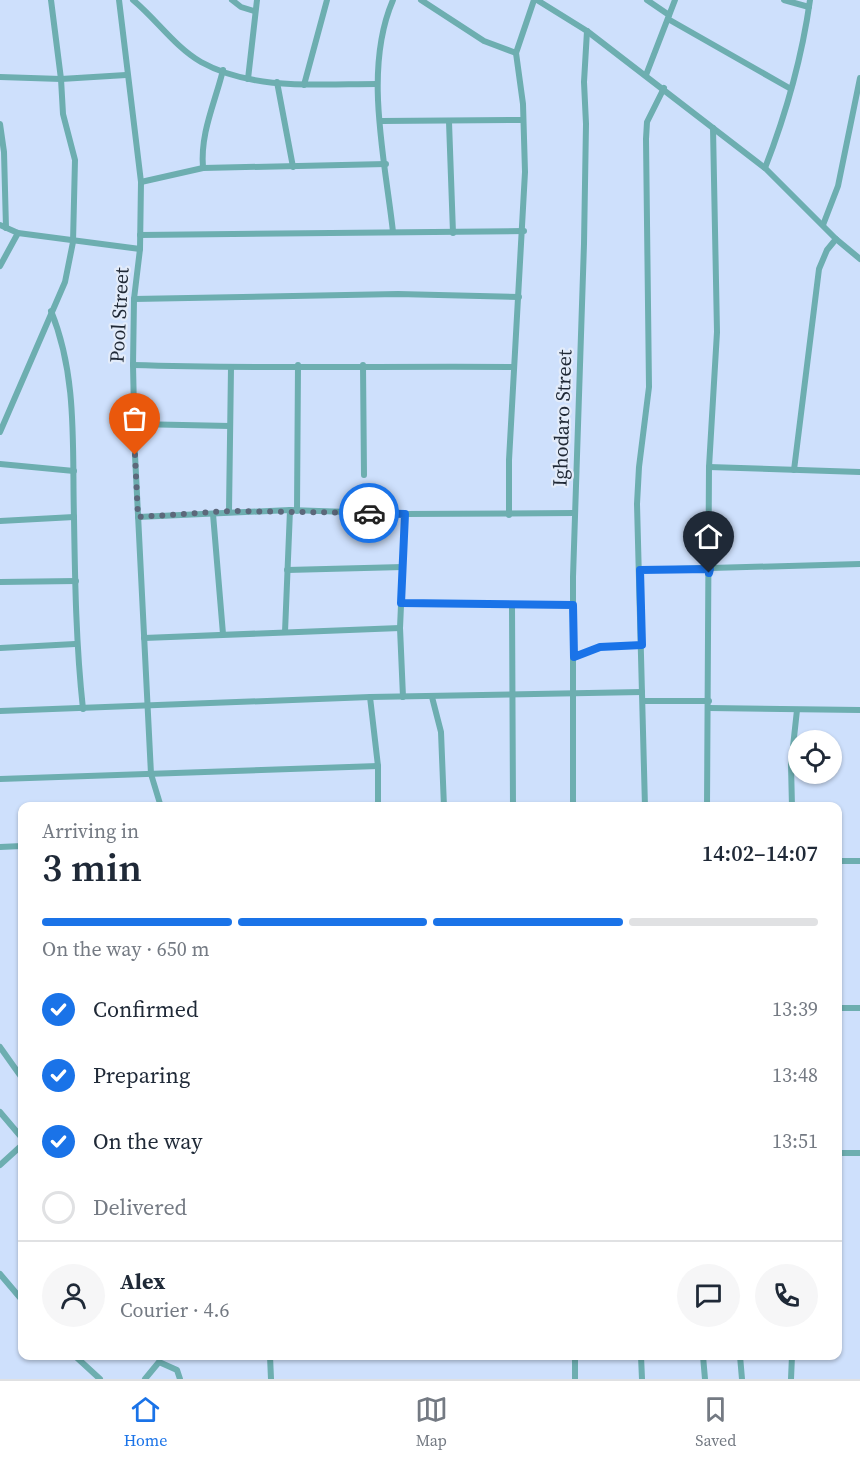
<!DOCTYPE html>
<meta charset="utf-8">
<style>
:root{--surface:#fff;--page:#f6f6f7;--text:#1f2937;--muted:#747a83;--line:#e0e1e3;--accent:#1a73e8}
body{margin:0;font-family:"Source Serif 4",serif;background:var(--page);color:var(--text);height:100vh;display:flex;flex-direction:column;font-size:22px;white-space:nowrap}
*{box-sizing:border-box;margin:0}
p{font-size:20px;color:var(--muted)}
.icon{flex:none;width:33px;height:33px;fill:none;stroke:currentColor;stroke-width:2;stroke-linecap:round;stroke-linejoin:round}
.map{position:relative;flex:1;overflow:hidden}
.details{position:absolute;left:18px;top:802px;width:824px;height:558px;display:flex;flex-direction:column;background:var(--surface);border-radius:12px;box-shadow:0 2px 4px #0004}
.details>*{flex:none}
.buttons{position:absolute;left:788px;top:730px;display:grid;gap:12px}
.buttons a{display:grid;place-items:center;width:54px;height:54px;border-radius:50%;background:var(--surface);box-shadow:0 2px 4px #0004;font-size:30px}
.pin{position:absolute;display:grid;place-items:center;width:51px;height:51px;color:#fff;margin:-62px -26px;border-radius:50% 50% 50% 0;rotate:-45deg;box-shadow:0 0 6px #0007}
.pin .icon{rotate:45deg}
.courier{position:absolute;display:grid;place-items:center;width:60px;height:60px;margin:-30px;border:4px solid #1a73e8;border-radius:50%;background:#fff;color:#222;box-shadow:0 2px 8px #0007}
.overview em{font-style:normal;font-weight:600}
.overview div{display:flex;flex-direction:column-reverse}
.overview{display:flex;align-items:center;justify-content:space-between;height:102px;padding:0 24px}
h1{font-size:39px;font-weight:600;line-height:45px}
.bar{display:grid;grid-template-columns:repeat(4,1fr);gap:9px 6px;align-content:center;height:72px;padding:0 24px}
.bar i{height:8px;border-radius:4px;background:var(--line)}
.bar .current{background:var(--accent)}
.bar p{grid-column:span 4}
.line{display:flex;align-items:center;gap:15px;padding:0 24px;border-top:2px solid var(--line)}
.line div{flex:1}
.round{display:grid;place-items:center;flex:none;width:63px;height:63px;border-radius:32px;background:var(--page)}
ol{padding:0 24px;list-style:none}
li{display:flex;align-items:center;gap:18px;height:66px}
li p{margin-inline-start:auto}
li .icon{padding:6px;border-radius:50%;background:var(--accent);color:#fff;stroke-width:4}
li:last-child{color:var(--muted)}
li i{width:33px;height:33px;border:3px solid var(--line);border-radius:50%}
.menu{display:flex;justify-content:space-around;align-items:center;height:84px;border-top:2px solid var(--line);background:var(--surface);font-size:16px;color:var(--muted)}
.menu a{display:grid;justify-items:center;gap:3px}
.menu .current{color:var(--accent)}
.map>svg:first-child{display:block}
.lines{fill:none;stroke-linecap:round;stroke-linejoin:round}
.minor{stroke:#6daeb0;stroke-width:6}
.done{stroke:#5c687b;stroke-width:6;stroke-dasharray:0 10.8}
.route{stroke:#1a73e8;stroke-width:8}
.labels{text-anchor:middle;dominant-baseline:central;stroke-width:4.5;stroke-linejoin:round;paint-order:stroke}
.street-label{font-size:20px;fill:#1f2835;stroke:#e3ecfa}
</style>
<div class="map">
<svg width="860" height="1379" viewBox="0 0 860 1379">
<rect width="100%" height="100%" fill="#cee0fc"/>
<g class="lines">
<!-- minor -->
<g class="minor">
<polyline points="119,0 141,182 140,249 134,299 133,365 135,455 151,774 161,807"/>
<path d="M133,0C156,19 175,47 201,62C253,91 320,84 377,84"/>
<polyline points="232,0 241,7 254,11"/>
<polyline points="421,0 484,41 516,53"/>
<polyline points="537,0 587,31 765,168 836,239 860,259"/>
<polyline points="647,0 669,15"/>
<polyline points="784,0 809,7"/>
<polyline points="668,19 791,89"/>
<polyline points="646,75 675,0"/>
<polyline points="0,77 61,79 126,75"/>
<polyline points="248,79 257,0"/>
<polyline points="277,82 293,167"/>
<polyline points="304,85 327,0"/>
<polyline points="381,121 522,120"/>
<polyline points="449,122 453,233"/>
<polyline points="0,124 4,152 6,228"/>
<path d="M203,168C200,133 215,103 223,70"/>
<path d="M765,168C786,114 802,57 810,0"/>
<polyline points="141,182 203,168 386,164"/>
<polyline points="0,225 18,233 140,249"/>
<polyline points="823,225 838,186 860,78"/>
<path d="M393,232C385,159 363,69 393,0"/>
<polyline points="140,235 524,231"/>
<polyline points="0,266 18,233"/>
<polyline points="134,299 398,294 519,297"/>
<path d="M51,311C78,377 72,448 74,518C75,582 76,645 83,709"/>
<path d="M133,365C260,369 387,366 514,367"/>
<polyline points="363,365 364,475"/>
<polyline points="135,424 230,426"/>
<polyline points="0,432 65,282 73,242 75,160 63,114 61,79 51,0"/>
<polyline points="0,464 74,471"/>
<polyline points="709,467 860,472"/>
<polyline points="794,470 819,269 827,250 836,239"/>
<polyline points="229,511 231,368"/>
<polyline points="297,511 298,365"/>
<polyline points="213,514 223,634"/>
<polyline points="509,515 509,460 525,172 523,104 516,53 534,0"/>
<polyline points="138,517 290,510 405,514 575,513"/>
<polyline points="0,521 74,517"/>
<polyline points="287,570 403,567"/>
<polyline points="640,570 860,564"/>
<polyline points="0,582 76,581"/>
<polyline points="401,603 573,605"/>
<polyline points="512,605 513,807"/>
<polyline points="285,632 290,510"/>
<polyline points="144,638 400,628"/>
<polyline points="0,648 75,644"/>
<polyline points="574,657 600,647 642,645"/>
<polyline points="370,697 378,766 378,807"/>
<polyline points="403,697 400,628 405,514"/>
<polyline points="432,697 441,732 444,807"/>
<polyline points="643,701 709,701"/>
<polyline points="709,708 860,710"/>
<polyline points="0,711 370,697 642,692"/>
<polyline points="0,779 378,766"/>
<polyline points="573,807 573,577 584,244 586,124 584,82 587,31"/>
<polyline points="645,807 637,504 639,467 649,387 646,139 647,122 664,88"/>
<polyline points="707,807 709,467 717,332 713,128"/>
<polyline points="792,807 791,765 797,710"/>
<polyline points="0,847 22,846"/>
<polyline points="837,861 860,861"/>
<polyline points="837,1008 860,1008"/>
<polyline points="0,1047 22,1078"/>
<polyline points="0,1112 22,1138"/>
<polyline points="837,1153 860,1153"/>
<polyline points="0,1165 22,1145"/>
<polyline points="0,1274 22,1300"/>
<polyline points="75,1356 100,1379"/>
<polyline points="270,1356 271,1379"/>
<polyline points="641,1356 642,1379"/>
<polyline points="703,1356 705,1379"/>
<polyline points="740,1356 742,1379"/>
<polyline points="145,1379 159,1362 177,1370 180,1379"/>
<polyline points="575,1379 575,1356"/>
<polyline points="791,1379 792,1356"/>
</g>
</g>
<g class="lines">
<!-- done -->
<polyline class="done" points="135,455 138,517 229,511 369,513"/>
<!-- route -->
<polyline class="route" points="369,513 405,514 401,603 573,605 574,657 600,647 642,645 640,570 710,569 709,573"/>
</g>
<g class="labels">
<!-- street labels -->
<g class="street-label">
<text transform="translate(119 315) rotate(-87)">Pool Street</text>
<text transform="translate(562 418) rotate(-88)">Ighodaro Street</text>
</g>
</g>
</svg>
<div class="buttons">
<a><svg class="icon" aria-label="locate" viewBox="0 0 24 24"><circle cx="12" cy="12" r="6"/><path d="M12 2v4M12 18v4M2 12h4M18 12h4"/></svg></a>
</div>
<div class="pin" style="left:135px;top:455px;background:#ea580c"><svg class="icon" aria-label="bag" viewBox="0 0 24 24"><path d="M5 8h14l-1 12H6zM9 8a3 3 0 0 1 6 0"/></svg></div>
<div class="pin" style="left:709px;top:573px;background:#1f2937"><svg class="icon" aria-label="home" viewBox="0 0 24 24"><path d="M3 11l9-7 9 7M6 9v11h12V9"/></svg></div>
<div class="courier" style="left:369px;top:513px"><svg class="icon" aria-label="car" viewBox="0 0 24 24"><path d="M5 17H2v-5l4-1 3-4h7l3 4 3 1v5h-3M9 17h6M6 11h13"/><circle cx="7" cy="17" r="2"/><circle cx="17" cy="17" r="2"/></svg></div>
<section class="details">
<div class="overview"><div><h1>3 min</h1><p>Arriving in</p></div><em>14:02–14:07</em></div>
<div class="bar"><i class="current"></i><i class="current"></i><i class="current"></i><i></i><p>On the way · 650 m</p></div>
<ol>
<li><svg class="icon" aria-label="check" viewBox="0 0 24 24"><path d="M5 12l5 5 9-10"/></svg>Confirmed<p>13:39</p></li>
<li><svg class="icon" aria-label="check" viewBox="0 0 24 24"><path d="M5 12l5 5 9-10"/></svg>Preparing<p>13:48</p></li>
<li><svg class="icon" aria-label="check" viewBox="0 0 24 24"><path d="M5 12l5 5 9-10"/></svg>On the way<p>13:51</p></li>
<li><i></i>Delivered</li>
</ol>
<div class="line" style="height:108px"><a class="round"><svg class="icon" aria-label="person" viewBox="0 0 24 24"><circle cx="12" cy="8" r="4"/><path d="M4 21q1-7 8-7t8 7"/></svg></a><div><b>Alex</b><p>Courier · 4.6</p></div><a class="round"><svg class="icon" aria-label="chat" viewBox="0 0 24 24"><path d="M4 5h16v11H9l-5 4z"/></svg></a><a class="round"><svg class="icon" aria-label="phone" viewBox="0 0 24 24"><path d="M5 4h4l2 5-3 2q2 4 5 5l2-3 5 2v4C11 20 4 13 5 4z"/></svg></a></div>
</section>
</div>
<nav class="menu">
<a class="current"><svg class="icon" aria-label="home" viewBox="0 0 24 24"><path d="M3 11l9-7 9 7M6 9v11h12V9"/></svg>Home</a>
<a><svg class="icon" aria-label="map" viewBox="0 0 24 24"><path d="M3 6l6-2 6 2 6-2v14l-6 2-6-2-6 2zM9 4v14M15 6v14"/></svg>Map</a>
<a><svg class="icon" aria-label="saved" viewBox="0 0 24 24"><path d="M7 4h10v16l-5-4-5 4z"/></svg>Saved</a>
</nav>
